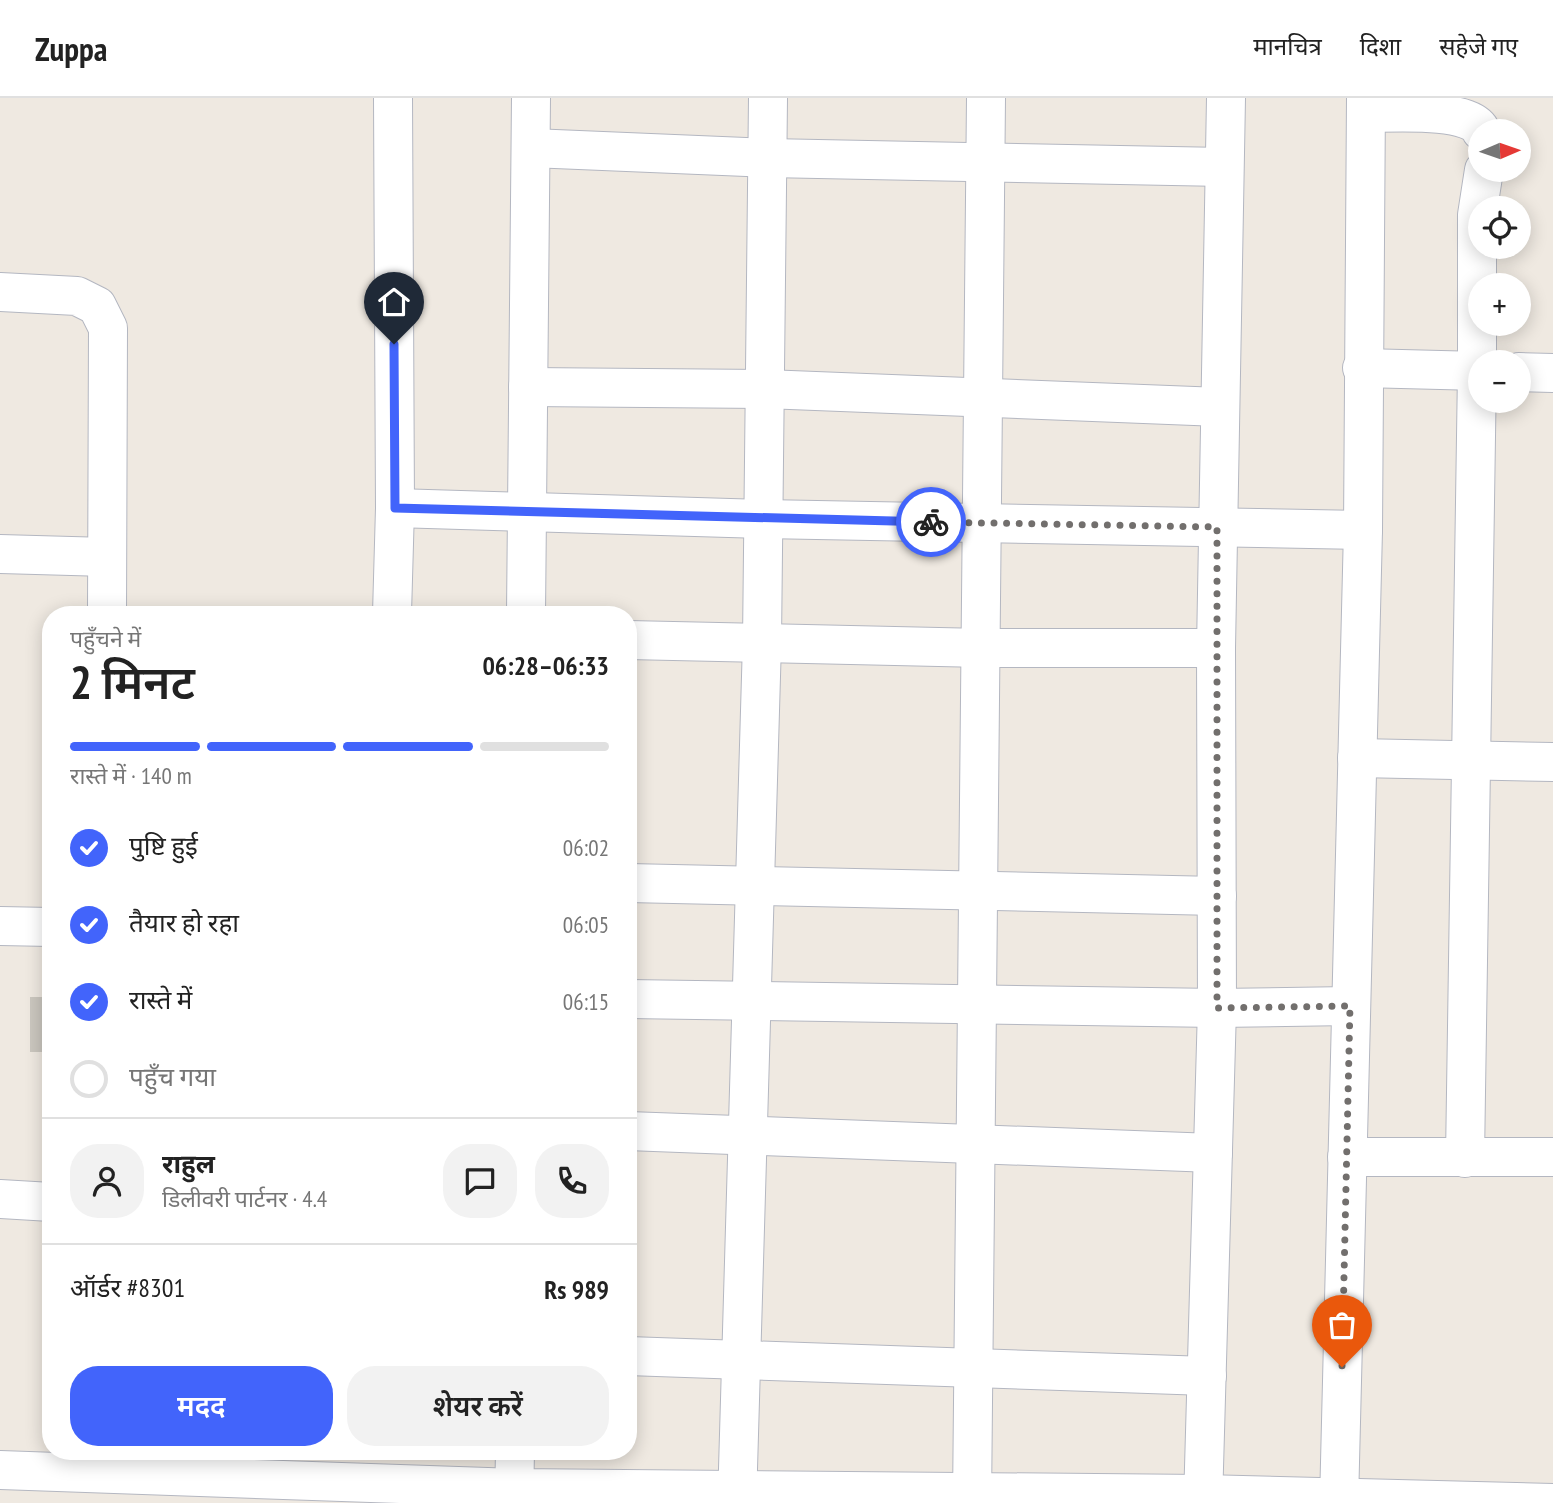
<!DOCTYPE html>
<html lang="hi">
<meta charset="utf-8">
<style>
:root{--surface:#fff;--page:#f2f2f2;--text:#222;--muted:#767676;--line:#e0e0e0;--accent:#4264fb}
body{margin:0;font-family:"PT Sans Narrow","Noto Sans Devanagari",sans-serif;background:var(--page);color:var(--text);height:100vh;display:flex;flex-direction:column;font-size:26px;white-space:nowrap}
*{box-sizing:border-box;margin:0}
p{font-size:23px;color:var(--muted)}
.icon{flex:none;width:38px;height:38px;fill:none;stroke:currentColor;stroke-width:2;stroke-linecap:round;stroke-linejoin:round}
.map{position:relative;flex:1;overflow:hidden}
.side{position:absolute;left:42px;top:508px;width:595px;height:854px;display:flex;flex-direction:column;background:var(--surface);border-radius:28px;box-shadow:0 4px 18px #0003}
.side>*{flex:none}
.needle{width:46px;rotate:88deg}
.buttons{position:absolute;left:1468px;top:21px;display:grid;gap:14px}
.buttons a{display:grid;place-items:center;width:63px;height:63px;border-radius:50%;background:var(--surface);box-shadow:0 4px 18px #0003;font-size:35px}
.pin{position:absolute;display:grid;place-items:center;width:60px;height:60px;color:#fff;margin:-72px -30px;border-radius:50% 50% 50% 0;rotate:-45deg;box-shadow:0 0 7px #0007}
.pin .icon{rotate:45deg}
.courier{position:absolute;display:grid;place-items:center;width:70px;height:70px;margin:-35px;border:5px solid #4264fb;border-radius:50%;background:#fff;color:#222;box-shadow:0 2px 9px #0007}
.head em{font-style:normal;font-weight:600}
.head div{display:flex;flex-direction:column-reverse}
.head{display:flex;align-items:center;justify-content:space-between;height:119px;padding:0 28px}
h1{font-size:46px;font-weight:600;line-height:52px}
.bar{display:grid;grid-template-columns:repeat(4,1fr);gap:10px 7px;align-content:center;height:84px;padding:0 28px}
.bar i{height:9px;border-radius:5px;background:var(--line)}
.bar .selected{background:var(--accent)}
.bar p{grid-column:span 4}
.line{display:flex;align-items:center;gap:18px;padding:0 28px;border-top:2px solid var(--line)}
.line div{flex:1}
.round{display:grid;place-items:center;flex:none;width:74px;height:74px;border-radius:28px;background:var(--page)}
ol{padding:0 28px;list-style:none}
li{display:flex;align-items:center;gap:21px;height:77px}
li p{margin-inline-start:auto}
li .icon{padding:7px;border-radius:50%;background:var(--accent);color:#fff;stroke-width:4}
li:last-child{color:var(--muted)}
li i{width:38px;height:38px;border:4px solid var(--line);border-radius:50%}
.primary-button{display:flex;gap:14px;margin-top:auto;padding:14px 28px}
.primary-button a{flex:1;height:80px;border-radius:28px;background:var(--accent);color:#fff;font-size:28px;font-weight:600;line-height:80px;text-align:center}
.primary-button a+a{background:var(--page);color:var(--text)}
header{display:flex;align-items:center;gap:42px;box-sizing:border-box;height:98px;padding:0 35px;background:var(--surface);border-bottom:2px solid var(--line)}
header strong{font-size:33px}
nav{display:flex;gap:38px;margin-inline-start:auto;font-size:24px}
.map>svg:first-child{display:block}
.building{fill:#cbc7bf}
.lines{fill:none;stroke-linecap:round;stroke-linejoin:round}
.minor-casing{stroke:#b4b7c1;stroke-width:40}
.minor{stroke:#fff;stroke-width:38}
.done{stroke:#726f6d;stroke-width:7;stroke-dasharray:0 12.6}
.route{stroke:#4264fb;stroke-width:9}
</style>
<header>
<strong>Zuppa</strong>
<nav><a>मानचित्र</a><a>दिशा</a><a>सहेजे गए</a></nav>
</header>
<div class="map">
<svg width="1553" height="1405" viewBox="0 0 1553 1405">
<rect width="100%" height="100%" fill="#efe9e1"/>
<!-- building -->
<rect class="building" x="30" y="899" width="21" height="55"/>
<g class="lines">
<!-- minor casing -->
<g class="minor-casing">
<g id="minor">
<path d="M1366,15C1389,15 1472,9 1481,33"/>
<polyline points="531,50 768,60 1224,69"/>
<polyline points="0,194 77,198 97,208 108,230 107,516"/>
<polyline points="1362,270 1480,273"/>
<polyline points="1519,274 1553,275"/>
<polyline points="528,289 765,291 1220,309"/>
<polyline points="395,410 763,421 1363,432"/>
<polyline points="0,456 107,459"/>
<polyline points="392,516 395,410 393,0"/>
<polyline points="526,516 531,0"/>
<polyline points="628,542 983,550 1216,550"/>
<polyline points="1357,660 1553,664"/>
<polyline points="628,785 1217,798"/>
<polyline points="0,828 51,829"/>
<polyline points="628,901 1217,910 1350,908"/>
<polyline points="628,1033 1213,1055"/>
<polyline points="1347,1059 1553,1059"/>
<polyline points="1465,1060 1477,273 1477,117 1484,72"/>
<polyline points="0,1101 51,1104"/>
<polyline points="628,1258 1207,1278"/>
<polyline points="0,1372 514,1390 1203,1396 1553,1405"/>
<polyline points="514,1405 515,1353"/>
<polyline points="737,1405 762,544 768,0"/>
<polyline points="972,1405 986,0"/>
<polyline points="1203,1405 1217,910 1216,550 1226,0"/>
<polyline points="1339,1405 1363,432 1366,0"/>
</g>
</g>
<!-- minor -->
<use href="#minor" class="minor"/>
</g>
<g class="lines">
<!-- done -->
<polyline class="done" points="931,424 1217,429 1217,910 1350,908 1342,1269"/>
<!-- route -->
<polyline class="route" points="394,246 395,410 931,424"/>
</g>
</svg>
<div class="buttons">
<a><svg class="needle" viewBox="-14 -14 28 28"><path d="M0-13l5 13h-10z" fill="#e53935"/><path d="M0 13l5-13h-10z" fill="#767676"/></svg></a>
<a><svg class="icon" aria-label="locate" viewBox="0 0 24 24"><circle cx="12" cy="12" r="6"/><path d="M12 2v4M12 18v4M2 12h4M18 12h4"/></svg></a>
<a>+</a>
<a>−</a>
</div>
<div class="pin" style="left:1342px;top:1269px;background:#ea580c"><svg class="icon" aria-label="bag" viewBox="0 0 24 24"><path d="M5 8h14l-1 12H6zM9 8a3 3 0 0 1 6 0"/></svg></div>
<div class="pin" style="left:394px;top:246px;background:#1f2937"><svg class="icon" aria-label="home" viewBox="0 0 24 24"><path d="M3 11l9-7 9 7M6 9v11h12V9"/></svg></div>
<div class="courier" style="left:931px;top:424px"><svg class="icon" aria-label="bike" viewBox="0 0 24 24"><circle cx="6" cy="16" r="4"/><circle cx="18" cy="16" r="4"/><path d="M6 16l4-8h5l3 8M10 8l3 8H6M13 5h3"/></svg></div>
<section class="side">
<div class="head"><div><h1>2 मिनट</h1><p>पहुँचने में</p></div><em>06:28–06:33</em></div>
<div class="bar"><i class="selected"></i><i class="selected"></i><i class="selected"></i><i></i><p>रास्ते में · 140 m</p></div>
<ol>
<li><svg class="icon" aria-label="check" viewBox="0 0 24 24"><path d="M5 12l5 5 9-10"/></svg>पुष्टि हुई<p>06:02</p></li>
<li><svg class="icon" aria-label="check" viewBox="0 0 24 24"><path d="M5 12l5 5 9-10"/></svg>तैयार हो रहा<p>06:05</p></li>
<li><svg class="icon" aria-label="check" viewBox="0 0 24 24"><path d="M5 12l5 5 9-10"/></svg>रास्ते में<p>06:15</p></li>
<li><i></i>पहुँच गया</li>
</ol>
<div class="line" style="height:126px"><a class="round"><svg class="icon" aria-label="person" viewBox="0 0 24 24"><circle cx="12" cy="8" r="4"/><path d="M4 21q1-7 8-7t8 7"/></svg></a><div><b>राहुल</b><p>डिलीवरी पार्टनर · 4.4</p></div><a class="round"><svg class="icon" aria-label="chat" viewBox="0 0 24 24"><path d="M4 5h16v11H9l-5 4z"/></svg></a><a class="round"><svg class="icon" aria-label="phone" viewBox="0 0 24 24"><path d="M5 4h4l2 5-3 2q2 4 5 5l2-3 5 2v4C11 20 4 13 5 4z"/></svg></a></div>
<div class="line" style="height:91px"><div>ऑर्डर #8301</div><b>Rs 989</b></div>
<div class="primary-button"><a>मदद</a><a>शेयर करें</a></div>
</section>
</div>
